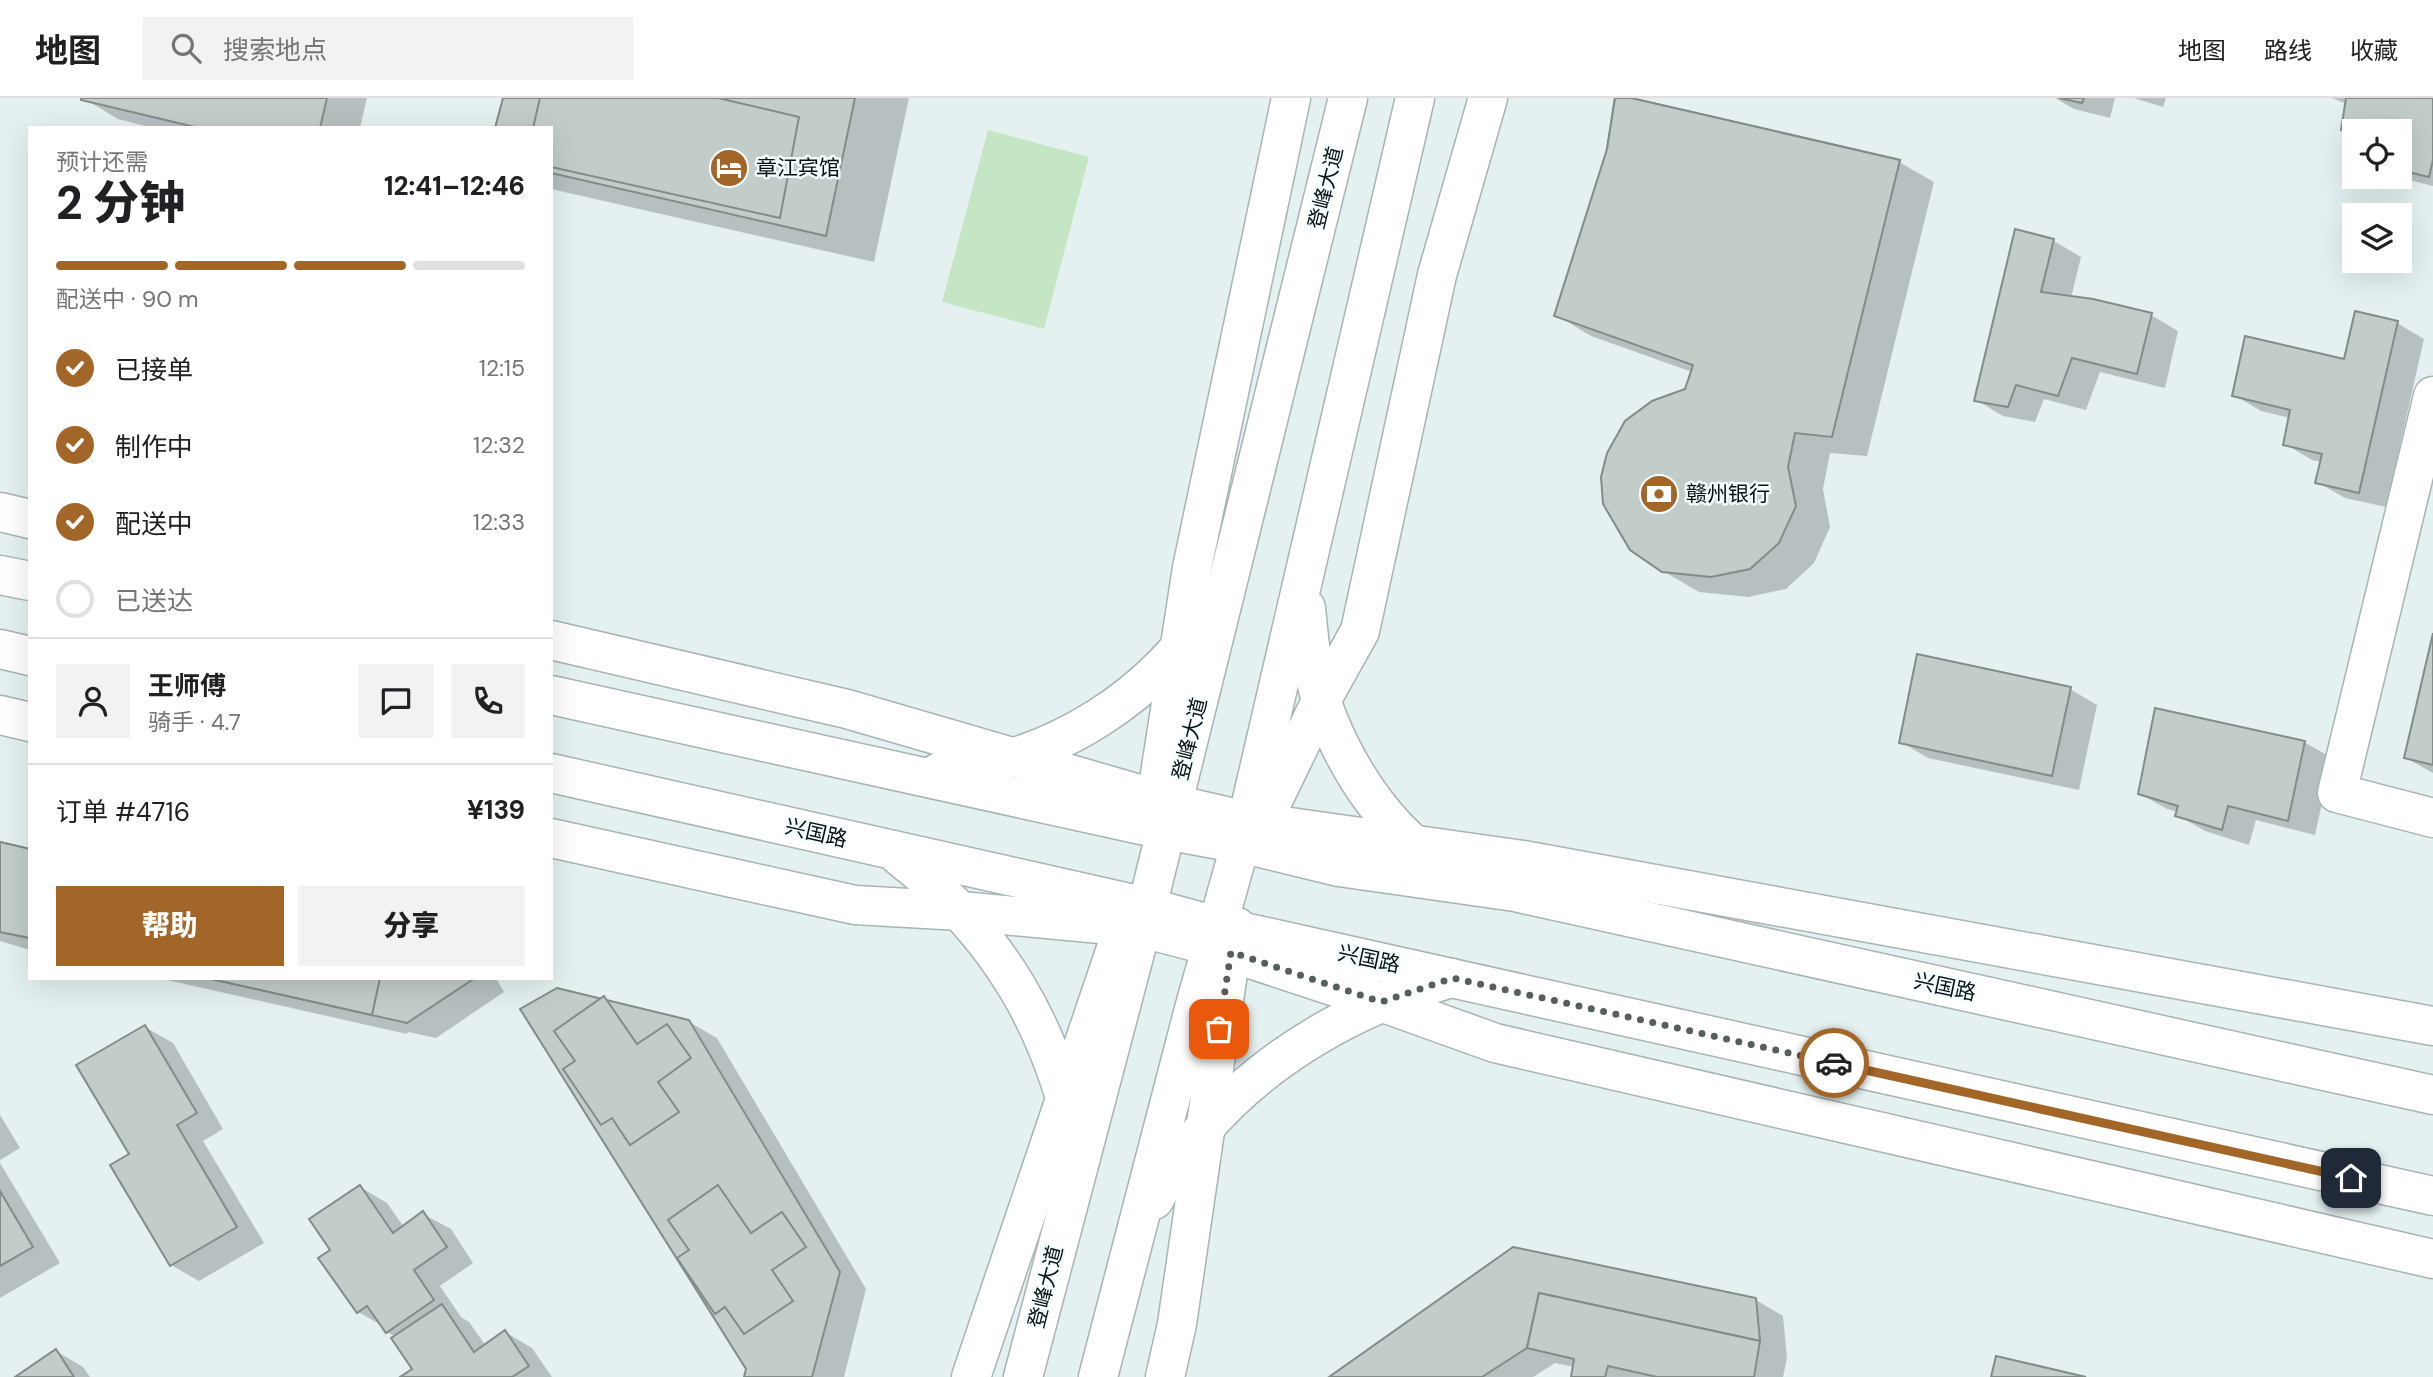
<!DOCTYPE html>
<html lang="zh">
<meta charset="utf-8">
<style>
:root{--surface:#fff;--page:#f2f2f2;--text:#202124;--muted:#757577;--line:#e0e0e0;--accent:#a26629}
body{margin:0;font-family:"DM Sans","Noto Sans SC",sans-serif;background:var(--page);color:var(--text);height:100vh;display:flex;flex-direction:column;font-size:26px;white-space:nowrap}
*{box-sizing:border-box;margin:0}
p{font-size:23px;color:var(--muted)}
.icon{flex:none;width:38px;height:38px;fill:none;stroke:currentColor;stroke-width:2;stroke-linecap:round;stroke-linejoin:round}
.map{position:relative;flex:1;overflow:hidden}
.drawer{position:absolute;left:28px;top:28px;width:525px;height:854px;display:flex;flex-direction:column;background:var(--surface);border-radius:0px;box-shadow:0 7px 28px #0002}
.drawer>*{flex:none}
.fabs{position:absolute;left:2342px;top:21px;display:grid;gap:14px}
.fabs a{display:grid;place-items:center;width:70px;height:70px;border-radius:0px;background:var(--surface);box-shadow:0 7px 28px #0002;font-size:35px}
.pin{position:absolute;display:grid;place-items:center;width:60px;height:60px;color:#fff;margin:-30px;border-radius:14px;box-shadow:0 4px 10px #0006}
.courier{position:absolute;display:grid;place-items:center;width:70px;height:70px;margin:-35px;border:5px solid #a26629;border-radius:50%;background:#fff;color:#222;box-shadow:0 2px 9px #0007}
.overview em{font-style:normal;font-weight:800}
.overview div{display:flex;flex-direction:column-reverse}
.overview{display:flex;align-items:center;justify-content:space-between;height:119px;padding:0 28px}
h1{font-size:46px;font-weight:800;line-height:52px}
.bar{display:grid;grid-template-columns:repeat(4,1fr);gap:10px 7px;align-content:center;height:84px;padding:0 28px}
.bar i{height:9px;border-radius:5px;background:var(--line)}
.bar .active{background:var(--accent)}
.bar p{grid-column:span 4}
.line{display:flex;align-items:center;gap:18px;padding:0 28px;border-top:2px solid var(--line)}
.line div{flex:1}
.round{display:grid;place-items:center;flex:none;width:74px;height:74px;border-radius:0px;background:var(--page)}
ol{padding:0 28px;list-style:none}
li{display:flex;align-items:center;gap:21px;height:77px}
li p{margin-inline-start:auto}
li .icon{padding:7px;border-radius:50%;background:var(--accent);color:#fff;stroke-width:4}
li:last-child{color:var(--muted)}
li i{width:38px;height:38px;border:4px solid var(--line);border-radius:50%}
.cta{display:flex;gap:14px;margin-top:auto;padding:14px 28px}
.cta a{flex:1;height:80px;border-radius:0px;background:var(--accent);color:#fff;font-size:28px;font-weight:800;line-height:80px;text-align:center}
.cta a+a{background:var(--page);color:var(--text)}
header{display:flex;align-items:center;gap:42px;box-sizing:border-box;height:98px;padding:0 35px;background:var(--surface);border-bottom:2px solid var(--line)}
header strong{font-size:33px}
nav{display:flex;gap:38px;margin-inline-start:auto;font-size:24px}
.search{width:490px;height:63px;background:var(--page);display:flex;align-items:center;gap:18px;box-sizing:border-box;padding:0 24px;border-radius:0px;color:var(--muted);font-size:26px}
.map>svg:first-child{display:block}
.green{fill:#c4e6c5}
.shadow{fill:#0003}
.building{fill:#c2ccc9;stroke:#828c88;stroke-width:2}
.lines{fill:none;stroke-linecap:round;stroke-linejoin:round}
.street-casing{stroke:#a8b3b4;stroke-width:41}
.secondary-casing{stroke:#a8b3b4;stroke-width:41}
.primary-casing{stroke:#a8b3b4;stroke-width:41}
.street{stroke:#fff;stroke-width:38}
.secondary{stroke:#fff;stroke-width:38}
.primary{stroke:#fff;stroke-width:38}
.done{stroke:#575e5e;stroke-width:7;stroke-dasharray:0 12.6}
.route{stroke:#a26629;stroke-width:9}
.labels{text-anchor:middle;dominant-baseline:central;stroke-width:5;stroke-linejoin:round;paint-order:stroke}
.poi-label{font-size:21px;fill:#0b0f0f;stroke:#f2feff;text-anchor:start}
.street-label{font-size:21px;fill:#0b0f0f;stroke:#f2feff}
</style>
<header>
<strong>地图</strong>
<div class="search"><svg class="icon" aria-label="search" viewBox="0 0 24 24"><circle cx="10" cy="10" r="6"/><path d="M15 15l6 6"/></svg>搜索地点</div>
<nav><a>地图</a><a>路线</a><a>收藏</a></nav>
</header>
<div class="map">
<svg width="2433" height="1279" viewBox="0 0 2433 1279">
<rect width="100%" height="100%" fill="#e5f1f1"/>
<!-- green -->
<polygon class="green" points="988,32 1089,59 1044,231 942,204"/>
<!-- shadow -->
<g class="shadow">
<polygon points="83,0 367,0 360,30 153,30 118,21"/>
<polygon points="504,0 909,0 874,164 551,91 551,30"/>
<polygon points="1617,0 1899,64 1934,84 1867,358 1830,355 1823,391 1830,429 1814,465 1786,491 1748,499 1699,494 1663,473 1687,292 1692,274 1591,238 1556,217 1609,51"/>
<polygon points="2055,0 2115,0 2110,20 2074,11"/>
<polygon points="2134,0 2166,0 2163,9"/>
<polygon points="2332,0 2433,0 2433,88 2413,83 2399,75 2399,33 2354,33 2354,38 2342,31 2347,6"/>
<polygon points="2016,133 2054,143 2081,159 2071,200 2151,217 2178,233 2165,290 2100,274 2086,312 2044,301 2035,324 2003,318 1976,302"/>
<polygon points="2397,225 2424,241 2386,409 2345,400 2317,384 2322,364 2312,362 2285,346 2290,320 2261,313 2234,297 2345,263"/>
<polygon points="2433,544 2433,675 2406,660"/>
<polygon points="2070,591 2097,607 2079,692 1928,660 1901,644"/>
<polygon points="2304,644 2332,660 2315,737 2256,722 2249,747 2205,733 2177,717 2178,714 2167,711 2140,696"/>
<polygon points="0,746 30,753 30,852 0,843"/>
<polygon points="158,880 496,880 504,894 436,940 408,934 407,936"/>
<polygon points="605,900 613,905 689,924 717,940 866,1191 844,1279 746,1279 748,1270 601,902"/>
<polygon points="145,929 173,945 223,1031 203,1043 264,1145 199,1183 171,1167 131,1057"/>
<polygon points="0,1017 20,1050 0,1062"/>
<polygon points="0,1065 60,1165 0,1200"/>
<polygon points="360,1089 387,1105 404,1129 423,1116 451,1131 473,1165 440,1188 461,1219 469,1224 486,1248 505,1234 532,1250 552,1279 403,1279 414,1271 396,1239 387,1234 383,1228 358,1214 332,1152"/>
<polygon points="1756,1202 1783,1218 1787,1260 1783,1279 1572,1279 1574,1269 1555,1265 1533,1279 1332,1279"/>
<polygon points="56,1253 83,1269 90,1279 18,1279"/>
</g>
<!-- building -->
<g class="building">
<polygon points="81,0 327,0 320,30 199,30 81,2"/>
<polygon points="503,0 855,0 826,138 551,75 551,30 495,30"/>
<polygon points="540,0 718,0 799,19 780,120 551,69 551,30 533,30"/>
<polygon points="1615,0 1631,0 1900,62 1882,124 1849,118 1846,132 1784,146 1713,134 1653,102 1633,75 1631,63 1607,51"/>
<polygon points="1615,0 1631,0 1900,62 1832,339 1795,335 1788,369 1796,408 1779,445 1750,471 1711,479 1662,474 1630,452 1603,406 1601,379 1607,355 1625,323 1652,303 1685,291 1693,267 1554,218 1607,51"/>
<polygon points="2059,0 2084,0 2082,5"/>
<polygon points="2346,0 2433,0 2433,62 2429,79 2399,72 2399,33 2354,33 2354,36 2341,32"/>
<polygon points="2015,131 2054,141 2041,194 2093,201 2152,215 2137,276 2072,260 2058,298 2016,287 2008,309 1974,303"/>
<polygon points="2355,213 2398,223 2359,395 2315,385 2322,356 2283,347 2290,312 2232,298 2245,238 2344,261"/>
<polygon points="2433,535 2433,667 2404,660"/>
<polygon points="1917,556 2071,589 2052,678 1899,645"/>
<polygon points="2155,610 2305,643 2288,723 2228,708 2222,732 2175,718 2178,708 2138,696"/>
<polygon points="0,744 30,751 30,840 0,834"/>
<polygon points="0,744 30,751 30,840 0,834"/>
<polygon points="207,880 475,880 407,925"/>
<polygon points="207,880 380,880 372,917"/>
<polygon points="557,890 689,922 840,1174 812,1279 744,1279 746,1271 520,911"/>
<polygon points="604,898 637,946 667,926 691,960 658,984 679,1014 630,1047 612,1020 601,1027 563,971 575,963 554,933"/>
<polygon points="145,927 197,1015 177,1027 237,1129 170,1168 110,1067 129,1056 76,967"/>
<polygon points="360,1087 393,1135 423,1113 447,1149 414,1172 434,1202 386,1235 367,1208 357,1215 318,1160 330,1152 309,1121"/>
<polygon points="718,1087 751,1135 782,1114 806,1149 772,1172 793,1203 744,1236 725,1209 715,1216 677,1160 689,1152 668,1122"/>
<polygon points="0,1093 33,1149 0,1168"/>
<polygon points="1513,1149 1756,1200 1760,1243 1539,1195 1527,1250 1482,1279 1329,1279"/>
<polygon points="1539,1195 1760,1243 1754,1279 1657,1279 1608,1268 1605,1279 1571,1279 1574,1261 1527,1250"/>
<polygon points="442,1206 474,1254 505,1232 529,1268 512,1279 400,1279 412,1271 391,1240"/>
<polygon points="56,1251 74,1279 15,1279"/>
<polygon points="1996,1258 2086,1279 1991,1279"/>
</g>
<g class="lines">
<!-- street casing -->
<g class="street-casing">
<polyline id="street" points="2433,298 2337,695 2433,720"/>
</g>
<!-- secondary casing -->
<g class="secondary-casing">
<g id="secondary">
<polyline points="0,414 30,421"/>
<polyline points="551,542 847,611 1173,706 1247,723 1523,762 2433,928"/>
<polyline points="0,617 30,624"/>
<polyline points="1150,726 1156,702 1192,470 1291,0"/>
<polyline points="551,740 855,807 961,813 1142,830 1211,848 1381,904 1495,945 2433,1161"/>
<polyline points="1257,746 1262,725 1322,601 1360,533 1437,177 1488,0"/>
<polyline points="971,1279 1128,815"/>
<polyline points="1165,1279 1177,1226 1231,854 1237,829"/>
</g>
</g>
<!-- primary casing -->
<g class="primary-casing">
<g id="primary">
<polyline points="0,477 30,483"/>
<path d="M1306,510C1309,539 1311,567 1319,595C1340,665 1397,756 1470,779"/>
<polyline points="0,551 30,558"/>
<polyline points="551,597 1150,729 1257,749 1339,769 1515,794 2433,997"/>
<path d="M939,674C1055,664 1155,598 1216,501"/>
<polyline points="551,675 1147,809 1217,828 2433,1098"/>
<path d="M899,758C998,835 1053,929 1078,1052"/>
<path d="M1154,1102C1217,987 1329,916 1451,880"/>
<polyline points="1023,1279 1147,809 1348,0"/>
<polyline points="1098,1279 1194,911 1247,723 1415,0"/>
</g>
</g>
<!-- street -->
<use href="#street" class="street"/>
<!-- secondary -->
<use href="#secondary" class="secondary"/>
<!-- primary -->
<use href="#primary" class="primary"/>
</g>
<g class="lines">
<!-- done -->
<polyline class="done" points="1219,931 1231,854 1381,904 1453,880 1834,965"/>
<!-- route -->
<polyline class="route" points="1834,965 2351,1080"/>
</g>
<!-- icons -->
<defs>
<g id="hotel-disc" transform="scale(2.0125)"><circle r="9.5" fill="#a26629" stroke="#f2feff"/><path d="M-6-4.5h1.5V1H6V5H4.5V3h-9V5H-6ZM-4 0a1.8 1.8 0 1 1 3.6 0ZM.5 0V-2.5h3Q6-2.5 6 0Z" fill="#fff"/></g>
<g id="bank-disc" transform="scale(2.0125)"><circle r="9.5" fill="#a26629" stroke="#f2feff"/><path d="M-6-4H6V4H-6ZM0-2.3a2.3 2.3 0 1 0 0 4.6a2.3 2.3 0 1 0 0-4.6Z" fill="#fff"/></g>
</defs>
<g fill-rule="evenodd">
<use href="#hotel-disc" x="729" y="70"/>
<use href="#bank-disc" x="1659" y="396"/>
</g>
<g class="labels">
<!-- poi labels -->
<g class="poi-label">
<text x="756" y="70">章江宾馆</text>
<text x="1686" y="396">赣州银行</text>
</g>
<!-- street labels -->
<g class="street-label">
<text transform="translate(1326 90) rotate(-76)">登峰大道</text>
<text transform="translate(1190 641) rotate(-76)">登峰大道</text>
<text transform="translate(816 735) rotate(13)">兴国路</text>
<text transform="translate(1369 861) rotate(12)">兴国路</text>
<text transform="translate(1945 889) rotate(12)">兴国路</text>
<text transform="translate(1046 1189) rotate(-76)">登峰大道</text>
</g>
</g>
</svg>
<div class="fabs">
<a><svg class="icon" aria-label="locate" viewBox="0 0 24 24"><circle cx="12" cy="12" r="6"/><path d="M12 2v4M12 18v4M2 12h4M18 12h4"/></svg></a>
<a><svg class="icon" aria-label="layers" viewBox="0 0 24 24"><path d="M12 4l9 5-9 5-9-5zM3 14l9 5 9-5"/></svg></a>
</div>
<div class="pin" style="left:1219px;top:931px;background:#ea580c"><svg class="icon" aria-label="bag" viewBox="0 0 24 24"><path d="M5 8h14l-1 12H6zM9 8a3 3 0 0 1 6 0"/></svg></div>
<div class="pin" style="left:2351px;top:1080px;background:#1f2937"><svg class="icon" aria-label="home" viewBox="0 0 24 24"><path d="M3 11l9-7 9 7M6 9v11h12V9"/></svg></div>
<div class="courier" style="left:1834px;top:965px"><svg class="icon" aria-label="car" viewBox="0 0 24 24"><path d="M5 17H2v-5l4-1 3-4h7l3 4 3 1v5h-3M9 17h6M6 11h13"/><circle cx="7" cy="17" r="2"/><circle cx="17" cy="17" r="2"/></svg></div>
<section class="drawer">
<div class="overview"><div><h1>2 分钟</h1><p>预计还需</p></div><em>12:41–12:46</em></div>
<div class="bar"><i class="active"></i><i class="active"></i><i class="active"></i><i></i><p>配送中 · 90 m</p></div>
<ol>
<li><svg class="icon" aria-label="check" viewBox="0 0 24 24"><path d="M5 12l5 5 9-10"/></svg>已接单<p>12:15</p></li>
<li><svg class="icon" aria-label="check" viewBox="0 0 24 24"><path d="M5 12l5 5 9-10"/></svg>制作中<p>12:32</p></li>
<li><svg class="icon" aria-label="check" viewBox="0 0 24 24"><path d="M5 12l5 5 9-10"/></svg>配送中<p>12:33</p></li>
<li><i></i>已送达</li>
</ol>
<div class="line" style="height:126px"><a class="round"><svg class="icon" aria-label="person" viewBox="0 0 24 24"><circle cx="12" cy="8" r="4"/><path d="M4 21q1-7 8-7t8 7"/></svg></a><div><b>王师傅</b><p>骑手 · 4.7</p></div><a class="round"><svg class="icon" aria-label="chat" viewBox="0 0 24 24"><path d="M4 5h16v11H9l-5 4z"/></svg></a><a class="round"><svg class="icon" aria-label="phone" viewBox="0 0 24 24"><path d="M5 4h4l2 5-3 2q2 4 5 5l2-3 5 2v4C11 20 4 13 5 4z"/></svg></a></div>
<div class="line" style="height:91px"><div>订单 #4716</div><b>¥139</b></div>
<div class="cta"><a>帮助</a><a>分享</a></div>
</section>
</div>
